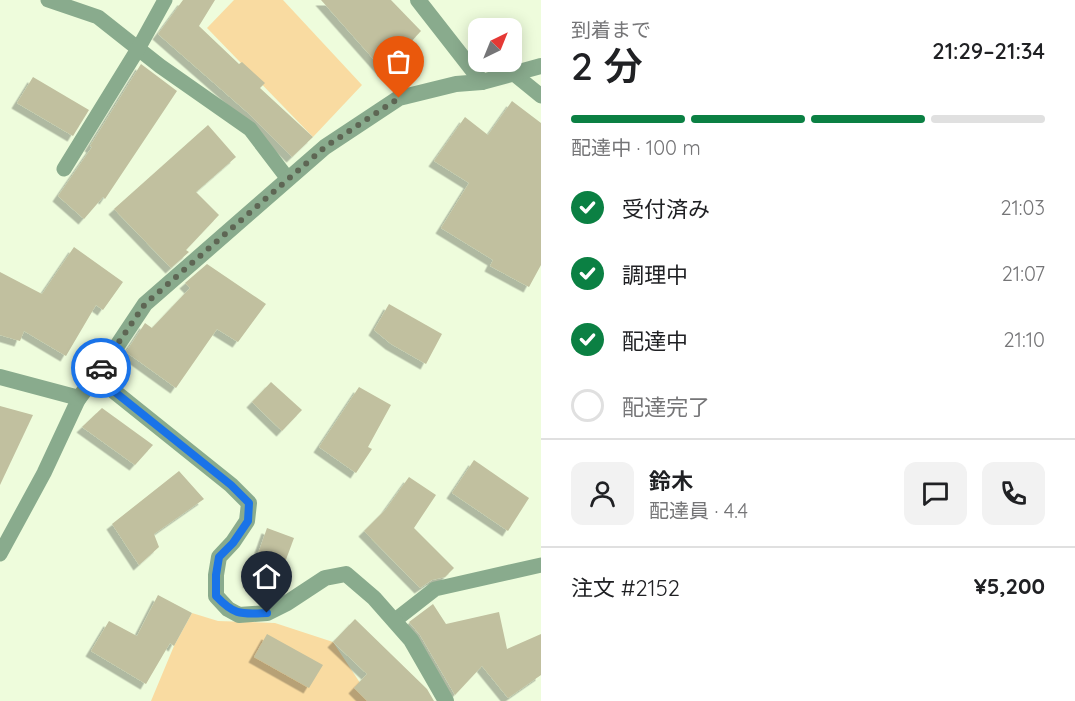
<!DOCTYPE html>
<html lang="ja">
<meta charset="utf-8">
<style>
:root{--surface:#fff;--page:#f2f2f2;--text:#202124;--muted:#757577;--line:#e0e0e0;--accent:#0b8043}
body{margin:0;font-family:Quicksand,"Noto Sans JP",sans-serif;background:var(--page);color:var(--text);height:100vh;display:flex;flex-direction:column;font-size:22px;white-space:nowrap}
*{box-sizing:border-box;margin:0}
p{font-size:20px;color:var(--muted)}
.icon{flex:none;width:33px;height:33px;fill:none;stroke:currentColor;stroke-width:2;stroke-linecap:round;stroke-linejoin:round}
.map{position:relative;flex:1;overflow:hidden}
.panel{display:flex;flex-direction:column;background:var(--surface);width:534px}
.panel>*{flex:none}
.needle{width:39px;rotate:43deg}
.controls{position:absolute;left:468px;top:18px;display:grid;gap:12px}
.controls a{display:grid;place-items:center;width:54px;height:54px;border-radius:12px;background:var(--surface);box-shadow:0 3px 15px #0003;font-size:30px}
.pin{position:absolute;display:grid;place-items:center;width:51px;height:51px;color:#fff;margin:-62px -26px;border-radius:50% 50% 50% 0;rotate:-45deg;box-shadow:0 0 6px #0007}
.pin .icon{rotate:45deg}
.courier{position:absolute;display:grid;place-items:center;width:60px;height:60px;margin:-30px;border:4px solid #1a73e8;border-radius:50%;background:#fff;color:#222;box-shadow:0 2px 8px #0007}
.overview em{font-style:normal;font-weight:600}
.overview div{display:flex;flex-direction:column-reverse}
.overview{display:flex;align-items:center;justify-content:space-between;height:102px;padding:0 30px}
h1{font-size:39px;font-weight:600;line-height:45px}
.bar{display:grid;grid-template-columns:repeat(4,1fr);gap:9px 6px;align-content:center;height:72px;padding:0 30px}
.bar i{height:8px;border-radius:4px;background:var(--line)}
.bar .active{background:var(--accent)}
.bar p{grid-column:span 4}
.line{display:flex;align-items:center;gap:15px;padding:0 30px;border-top:2px solid var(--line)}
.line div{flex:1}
.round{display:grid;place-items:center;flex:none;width:63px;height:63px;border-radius:12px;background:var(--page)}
ol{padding:0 30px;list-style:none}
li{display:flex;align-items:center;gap:18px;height:66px}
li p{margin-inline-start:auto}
li .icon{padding:6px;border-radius:50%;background:var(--accent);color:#fff;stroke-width:4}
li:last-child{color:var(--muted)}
li i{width:33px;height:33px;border:3px solid var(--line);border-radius:50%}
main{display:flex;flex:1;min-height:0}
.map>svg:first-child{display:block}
.green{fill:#f9dba1}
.building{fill:#c1c09f;filter:url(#shadow)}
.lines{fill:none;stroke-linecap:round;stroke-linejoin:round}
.service{stroke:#89ab8d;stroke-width:15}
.minor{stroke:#89ab8d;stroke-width:16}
.done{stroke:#5e6654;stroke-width:6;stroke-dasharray:0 10.8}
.route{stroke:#1a73e8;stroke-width:8}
</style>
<main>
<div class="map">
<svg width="541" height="701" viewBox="0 0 541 701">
<defs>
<filter id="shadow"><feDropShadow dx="-5.5" dy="5.5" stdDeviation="0" flood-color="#0004"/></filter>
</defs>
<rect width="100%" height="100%" fill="#eefcdc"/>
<!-- green -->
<g class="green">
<polygon points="234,0 283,0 362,85 313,137 207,28"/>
<polygon points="192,613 218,621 275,623 333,642 372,701 151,701 174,646"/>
</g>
<!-- building -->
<g class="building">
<polygon points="183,0 215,0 199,26 239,64 242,62 265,83 260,88 313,137 292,157 247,112 158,34"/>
<polygon points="321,0 391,0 421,31 384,71"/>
<polygon points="141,64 177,91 105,199 103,197 84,219 58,196 92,147 90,146"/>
<polygon points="33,77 89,110 73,136 17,103"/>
<polygon points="512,101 541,123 541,265 529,287 490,266 493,260 441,228 469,183 434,161 465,117 488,135"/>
<polygon points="208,125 236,157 196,192 219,215 186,250 189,252 171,268 114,209"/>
<polygon points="74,247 123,282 103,310 96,305 66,356 24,331 20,341 0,335 0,272 42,294"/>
<polygon points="207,264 266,304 238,342 217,329 176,388 126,352 145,323 152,328 190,288 185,283"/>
<polygon points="389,304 442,334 426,364 391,344 374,330"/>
<polygon points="271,382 302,410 282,431 252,402"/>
<polygon points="359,387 391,405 368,447 372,449 356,473 319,447"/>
<polygon points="0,406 33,415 0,485"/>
<polygon points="102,408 153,445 135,465 82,427"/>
<polygon points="474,460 529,498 508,531 452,493"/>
<polygon points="179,471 204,499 154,534 159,547 139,565 112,524"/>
<polygon points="409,477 436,495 414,528 454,568 445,577 432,580 420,588 364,531 386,509"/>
<polygon points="267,528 294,538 274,592 248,582"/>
<polygon points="158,595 192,613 174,646 170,643 146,684 91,651 109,621 137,636"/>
<polygon points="433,604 446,624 499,612 507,649 541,634 541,675 508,698 482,666 455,695 420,635 409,622"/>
<polygon points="355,619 427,689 434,701 367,701 354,688 367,674 333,642"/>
<polygon points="267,634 323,665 309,688 254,657"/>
</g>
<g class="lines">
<!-- service -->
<g class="service">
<polyline points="48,0 98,17 160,66 250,129 288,179"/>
<polyline points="514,74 541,96"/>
<polyline points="64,169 138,49 165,0"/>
<polyline points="0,554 44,473 79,398"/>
<polyline points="394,621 435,589 541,565"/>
</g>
<!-- minor -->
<g class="minor">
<polyline points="418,0 482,82"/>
<polyline points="95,376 231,485 249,503 247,521 233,542 219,557 216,575 216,596 228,609 239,615 267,613 287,603 325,578 346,574 374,598 411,640 446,701"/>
<polyline points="0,377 79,398 115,349 145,304 325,147 399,98 456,84 482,82 541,66"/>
</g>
</g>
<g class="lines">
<!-- done -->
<polyline class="done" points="101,368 145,304 325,147 399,98"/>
<!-- route -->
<path class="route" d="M101,368L95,376L231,485L249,503L248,521L233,543L219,557L216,575V596C235,616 241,614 267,613"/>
</g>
</svg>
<div class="controls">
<a><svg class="needle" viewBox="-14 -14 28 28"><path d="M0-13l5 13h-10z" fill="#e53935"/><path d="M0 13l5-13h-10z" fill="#757577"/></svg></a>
</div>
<div class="pin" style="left:399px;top:98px;background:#ea580c"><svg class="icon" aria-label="bag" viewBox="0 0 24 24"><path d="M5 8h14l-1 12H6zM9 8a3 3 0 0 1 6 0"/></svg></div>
<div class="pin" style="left:267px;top:613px;background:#1f2937"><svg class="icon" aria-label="home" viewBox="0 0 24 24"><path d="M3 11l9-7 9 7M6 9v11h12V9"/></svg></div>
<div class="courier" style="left:101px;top:368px"><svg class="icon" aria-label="car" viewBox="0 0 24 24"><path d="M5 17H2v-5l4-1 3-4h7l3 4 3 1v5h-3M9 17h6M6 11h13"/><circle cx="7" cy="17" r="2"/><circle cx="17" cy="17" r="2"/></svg></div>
</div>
<section class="panel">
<div class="overview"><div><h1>2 分</h1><p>到着まで</p></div><em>21:29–21:34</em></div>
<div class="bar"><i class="active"></i><i class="active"></i><i class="active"></i><i></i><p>配達中 · 100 m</p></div>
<ol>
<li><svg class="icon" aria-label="check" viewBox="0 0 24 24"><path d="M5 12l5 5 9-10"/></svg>受付済み<p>21:03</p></li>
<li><svg class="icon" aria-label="check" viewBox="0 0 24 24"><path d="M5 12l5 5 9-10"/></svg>調理中<p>21:07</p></li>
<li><svg class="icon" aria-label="check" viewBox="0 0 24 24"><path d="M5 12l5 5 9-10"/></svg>配達中<p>21:10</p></li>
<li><i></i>配達完了</li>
</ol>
<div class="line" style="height:108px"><a class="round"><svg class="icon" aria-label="person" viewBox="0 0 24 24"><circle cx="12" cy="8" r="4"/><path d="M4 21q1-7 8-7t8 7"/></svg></a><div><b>鈴木</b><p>配達員 · 4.4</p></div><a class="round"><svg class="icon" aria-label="chat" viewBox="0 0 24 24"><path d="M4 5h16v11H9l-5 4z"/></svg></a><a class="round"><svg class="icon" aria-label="phone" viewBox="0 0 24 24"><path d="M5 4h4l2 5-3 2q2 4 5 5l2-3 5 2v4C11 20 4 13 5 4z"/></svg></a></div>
<div class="line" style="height:78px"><div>注文 #2152</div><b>¥5,200</b></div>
</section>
</main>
